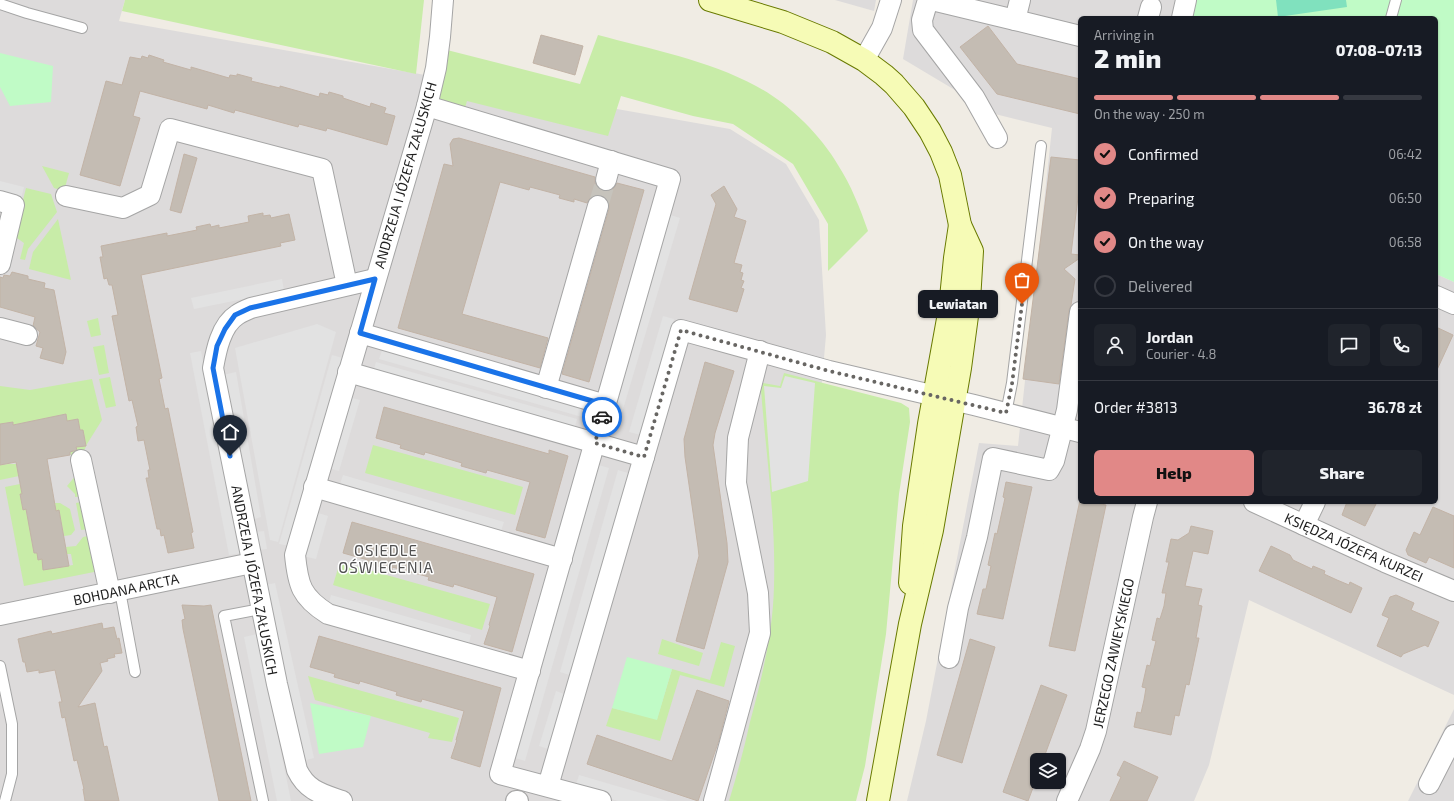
<!DOCTYPE html>
<meta charset="utf-8">
<style>
:root{--surface:#171b24;--page:#20242c;--text:#f1f3f6;--muted:#9ea1a6;--line:#363941;--accent:#e18887}
body{margin:0;font-family:"Exo 2",sans-serif;background:var(--page);color:var(--text);height:100vh;display:flex;flex-direction:column;font-size:15px;white-space:nowrap}
*{box-sizing:border-box;margin:0}
p{font-size:13px;color:var(--muted)}
.icon{flex:none;width:22px;height:22px;fill:none;stroke:currentColor;stroke-width:2;stroke-linecap:round;stroke-linejoin:round}
.map{position:relative;flex:1;overflow:hidden}
.sheet{position:absolute;left:1078px;top:16px;width:360px;height:488px;display:flex;flex-direction:column;background:var(--surface);border-radius:6px;box-shadow:0 1px 3px #0004}
.sheet>*{flex:none}
.tools{position:absolute;left:1030px;top:753px;display:grid;gap:8px}
.tools a{display:grid;place-items:center;width:36px;height:36px;border-radius:6px;background:var(--surface);box-shadow:0 1px 3px #0004;font-size:20px}
.pin{position:absolute;display:grid;place-items:center;width:34px;height:34px;color:#fff;margin:-41px -17px;border-radius:50% 50% 50% 0;rotate:-45deg;box-shadow:0 0 4px #0007}
.pin .icon{rotate:45deg}
.courier{position:absolute;display:grid;place-items:center;width:40px;height:40px;margin:-20px;border:3px solid #1a73e8;border-radius:50%;background:#fff;color:#222;box-shadow:0 1px 5px #0007}
.bubble{position:absolute;height:28px;border-radius:6px;background:var(--surface);box-shadow:0 1px 3px #0004;font-size:13px;font-weight:800;line-height:28px;text-align:center}
.overview em{font-style:normal;font-weight:800}
.overview div{display:flex;flex-direction:column-reverse}
.overview{display:flex;align-items:center;justify-content:space-between;height:68px;padding:0 16px}
h1{font-size:26px;font-weight:800;line-height:30px}
.bar{display:grid;grid-template-columns:repeat(4,1fr);gap:6px 4px;align-content:center;height:48px;padding:0 16px}
.bar i{height:5px;border-radius:3px;background:var(--line)}
.bar .selected{background:var(--accent)}
.bar p{grid-column:span 4}
.line{display:flex;align-items:center;gap:10px;padding:0 16px;border-top:1px solid var(--line)}
.line div{flex:1}
.round{display:grid;place-items:center;flex:none;width:42px;height:42px;border-radius:6px;background:var(--page)}
ol{padding:0 16px;list-style:none}
li{display:flex;align-items:center;gap:12px;height:44px}
li p{margin-inline-start:auto}
li .icon{padding:4px;border-radius:50%;background:var(--accent);color:#111;stroke-width:4}
li:last-child{color:var(--muted)}
li i{width:22px;height:22px;border:2px solid var(--line);border-radius:50%}
.button{display:flex;gap:8px;margin-top:auto;padding:8px 16px}
.button a{flex:1;height:46px;border-radius:6px;background:var(--accent);color:#111;font-size:16px;font-weight:800;line-height:46px;text-align:center}
.button a+a{background:var(--page);color:var(--text)}
.map>svg:first-child{display:block}
.residential{fill:#dddbdb;fill-rule:evenodd}
.grass{fill:#c8eca8}
.park{fill:#c0fbc6}
.pitch{fill:#80e1be}
.parking{fill:#e2e2e2}
.building{fill:#c4bcb3;stroke:#c2b3a6}
.lines{fill:none;stroke-linecap:round;stroke-linejoin:round}
.street-tunnel{stroke:#c6c3bc;stroke-width:20;stroke-dasharray:20 10;stroke-linecap:butt}
.lane-casing{stroke:#a5a5a5;stroke-width:12}
.street-casing{stroke:#a5a5a5;stroke-width:22}
.secondary-casing{stroke:#697a01;stroke-width:24}
.lane{stroke:#fff;stroke-width:10}
.street{stroke:#fff;stroke-width:20}
.secondary{stroke:#f6fbb6;stroke-width:22}
.done{stroke:#686663;stroke-width:4;stroke-dasharray:0 7.2}
.route{stroke:#1a73e8;stroke-width:5}
.labels{text-anchor:middle;dominant-baseline:central;stroke-width:3;stroke-linejoin:round;paint-order:stroke}
.street-label{font-size:14px;fill:#1e1e1e;stroke:#fff}
.neighbourhood-label{font-size:15px;letter-spacing:1px;fill:#515151;stroke:#fff}
</style>
<div class="map">
<svg width="1454" height="801" viewBox="0 0 1454 801">
<rect width="100%" height="100%" fill="#f0ece4"/>
<!-- residential -->
<g class="residential">
<polygon points="0,0 125,0 119,21 730,129 786,164 819,220 826,335 786,794 784,801 0,801"/>
<polygon points="835,0 876,0 874,11"/>
<path d="M913,0H1193L1189,18H1080V502H1436V274L1454,282V695L1249,600L1209,765L1194,801H907L926,721L979,443L1018,446L1052,128L995,114L903,59ZM1037,760H1059V782H1037Z"/>
<polygon points="1454,709 1454,801 1408,801"/>
</g>
<!-- grass -->
<g class="grass">
<polygon points="125,0 424,0 416,74 122,11"/>
<path d="M598,35C650,49 708,60 756,86C787,102 820,134 838,165C851,185 860,208 868,231L828,271V224L793,164L733,124L693,116L621,96L608,136L467,101L464,111L444,105L438,98L447,50L580,84Z"/>
<polygon points="42,166 69,173 64,191 54,188"/>
<polygon points="26,188 51,194 57,212 28,249 25,260 20,259 24,243 14,236"/>
<polygon points="58,219 71,280 29,269 33,252"/>
<polygon points="98,318 101,335 91,337 87,321"/>
<polygon points="104,345 109,373 99,375 93,347"/>
<path d="M784,373L901,403L909,408L910,422L899,494L886,634L865,766L856,801H729C737,775 744,749 750,722C762,678 773,632 774,586C776,520 766,454 761,390L763,383L780,386Z"/>
<polygon points="110,377 116,406 106,408 99,379"/>
<polygon points="92,379 102,420 87,444 78,464 73,463 70,452 77,450 76,447 86,445 83,430 80,430 78,419 67,421 65,414 13,425 12,422 0,424 0,386 30,390"/>
<polygon points="373,445 523,487 515,515 365,473"/>
<polygon points="9,464 16,464 19,476 0,480 0,465"/>
<polygon points="77,474 85,496 75,497 75,494 67,486"/>
<polygon points="20,484 23,494 20,494 23,510 26,509 27,516 30,516 31,538 34,553 37,553 42,559 43,570 73,565 71,554 67,554 66,547 76,546 83,537 88,536 95,569 94,572 24,586 5,487"/>
<polygon points="86,501 90,529 81,530 76,503"/>
<polygon points="55,503 60,503 70,509 75,530 71,535 64,536 59,510 56,511"/>
<polygon points="340,562 490,604 482,630 333,585"/>
<polygon points="662,639 703,653 699,666 658,654"/>
<polygon points="721,642 735,646 724,687 680,675 660,741 606,726 612,708 657,719 672,669 710,680"/>
<polygon points="308,676 459,718 452,742 428,738 430,733 315,700"/>
</g>
<!-- park -->
<g class="park">
<polygon points="1193,0 1454,0 1454,282 1436,274 1436,18 1189,18"/>
<polygon points="0,53 53,66 51,102 10,106 0,87"/>
<polygon points="627,657 672,669 657,720 612,708"/>
<polygon points="310,703 371,716 363,747 319,754"/>
</g>
<!-- pitch -->
<polygon class="pitch" points="1276,0 1346,0 1347,7 1278,17"/>
<!-- parking -->
<g class="parking">
<polygon points="0,181 24,187 21,199 0,193"/>
<polygon points="667,214 680,218 618,426 608,423"/>
<polygon points="282,279 284,291 194,309 191,298"/>
<polygon points="663,316 674,319 641,435 629,432"/>
<polygon points="317,324 336,332 278,542 270,540 235,348"/>
<polygon points="383,348 599,409 596,421 379,359"/>
<polygon points="201,351 241,553 229,555 190,353"/>
<polygon points="332,355 343,358 290,546 279,544"/>
<polygon points="376,362 577,419 574,430 373,373"/>
<polygon points="236,372 261,517 249,521 223,375"/>
<polygon points="785,376 815,383 808,481 772,492 764,386 781,388"/>
<polygon points="348,397 360,400 339,471 328,468"/>
<polygon points="595,464 609,468 525,761 512,757"/>
<polygon points="618,470 631,474 573,676 560,672"/>
<polygon points="343,475 504,522 500,534 339,487"/>
<polygon points="315,512 328,516 316,559 303,556"/>
<polygon points="264,531 267,549 258,550 255,532"/>
<polygon points="275,583 314,758 303,761 265,585"/>
<polygon points="331,595 471,635 468,647 328,607"/>
<polygon points="257,634 291,801 277,801 244,637"/>
<polygon points="556,691 567,695 551,750 539,746"/>
<polygon points="579,775 668,801 618,801 575,788"/>
</g>
<!-- building -->
<g class="building">
<polygon points="988,26 1017,64 1080,79 1080,114 997,94 960,47"/>
<polygon points="541,35 583,46 575,75 533,63"/>
<polygon points="149,55 164,60 163,62 191,70 191,67 229,78 230,75 237,76 237,74 252,78 251,81 280,88 280,86 319,97 320,93 328,95 329,92 343,96 343,98 370,107 371,103 386,108 384,113 395,116 387,145 327,128 326,131 299,124 298,127 235,110 234,113 208,105 207,109 140,91 133,116 140,118 120,186 80,175 106,81 122,85 130,57 141,59 142,56 148,58"/>
<polygon points="459,138 595,177 595,183 598,188 603,191 609,191 614,188 617,183 644,190 589,382 562,374 609,209 609,204 606,198 601,195 595,195 590,198 587,203 574,199 574,202 559,198 560,195 530,187 529,190 500,182 462,314 548,338 540,368 398,328 444,164 453,166 450,144 453,139"/>
<polygon points="184,154 197,158 181,213 170,210"/>
<polygon points="1051,157 1080,160 1080,181 1071,254 1080,255 1080,258 1064,269 1075,279 1071,305 1069,310 1059,384 1023,379"/>
<polygon points="724,186 737,209 734,217 746,221 734,263 742,265 740,272 743,273 741,280 744,281 741,288 744,289 737,312 689,299 716,204 711,195"/>
<polygon points="263,213 263,216 270,215 271,218 289,214 295,240 280,243 281,246 141,275 162,378 159,379 165,409 168,408 193,532 191,533 194,548 168,553 164,535 161,536 160,529 157,529 146,478 149,478 148,470 150,470 144,440 138,441 136,427 138,426 132,400 129,401 112,316 118,315 112,285 109,285 107,278 104,279 100,257 103,257 101,246 167,233 167,236 197,230 196,227 210,224 211,227 219,225 219,228 249,222 248,216"/>
<polygon points="12,272 28,276 28,279 45,283 44,288 54,290 66,352 63,364 40,358 43,348 36,346 40,332 33,326 35,317 0,307 0,277 3,278 4,275 10,276"/>
<polygon points="1436,327 1453,335 1436,372"/>
<polygon points="705,362 734,371 715,433 713,445 727,543 728,562 704,649 676,641 699,556 698,547 685,457 684,439"/>
<polygon points="384,407 549,454 549,450 568,456 545,538 516,530 530,482 487,470 486,473 461,466 462,463 425,452 424,455 400,448 401,445 376,438"/>
<polygon points="66,414 67,421 78,419 80,430 83,430 86,446 76,447 77,450 70,452 70,455 47,459 56,511 59,510 69,566 43,570 42,559 38,560 37,553 34,553 26,509 23,510 20,494 22,494 16,462 0,465 0,424 13,422 13,425"/>
<polygon points="1006,482 1032,487 1003,619 977,614 983,589 986,589 991,566 988,565 995,533 997,534 1005,498 1003,497"/>
<polygon points="1080,500 1080,502 1092,502 1106,505 1075,651 1049,646"/>
<polygon points="1347,502 1377,502 1365,526 1342,515"/>
<polygon points="1433,507 1454,516 1454,568 1429,557 1426,563 1408,555 1406,550 1414,532 1420,535"/>
<polygon points="352,522 534,574 512,652 484,644 490,626 489,625 497,597 454,584 453,587 428,580 429,577 392,567 392,570 367,563 368,560 343,553"/>
<polygon points="1191,526 1213,531 1208,554 1193,551 1185,586 1202,589 1198,605 1202,606 1196,638 1199,638 1189,685 1186,684 1179,716 1175,715 1171,735 1134,727 1137,712 1141,713 1144,700 1146,688 1142,687 1147,665 1150,666 1153,653 1156,641 1152,640 1157,618 1160,619 1164,606 1166,593 1162,593 1169,562 1166,562 1171,539 1178,540 1189,533"/>
<polygon points="1271,546 1290,555 1293,560 1312,569 1313,566 1325,571 1324,574 1337,580 1349,585 1350,582 1362,588 1351,613 1259,571"/>
<polygon points="1396,595 1414,603 1411,610 1439,622 1428,647 1425,645 1403,654 1401,657 1377,646 1389,618 1382,615 1390,597"/>
<polygon points="182,605 204,606 211,605 251,801 219,801 183,629 182,620 185,619"/>
<polygon points="102,623 103,629 114,627 117,639 119,638 122,653 114,654 115,657 107,659 108,661 100,663 102,671 78,707 95,703 104,747 107,746 119,801 85,801 83,789 84,789 77,760 74,761 65,717 62,718 59,702 62,702 55,670 39,673 39,670 27,672 25,662 23,662 18,639 51,631 52,634"/>
<polygon points="319,636 501,688 480,767 451,758 457,740 456,740 464,711 422,699 421,702 396,695 397,692 360,681 359,684 334,677 335,674 310,667"/>
<polygon points="970,639 995,647 962,763 937,755"/>
<polygon points="1041,685 1067,695 1043,760 1037,760 1037,777 1028,801 1003,792"/>
<polygon points="697,690 729,701 719,740 698,801 587,764 597,735 672,761"/>
<polygon points="1124,761 1158,777 1147,801 1110,801 1121,777 1117,775"/>
</g>
<g class="lines">
<!-- street-tunnel -->
<polyline class="street-tunnel" points="598,206 606,180"/>
<!-- lane casing -->
<g class="lane-casing">
<g id="lane">
<polyline points="0,4 27,13 82,28"/>
<polyline points="1391,18 1396,0"/>
<polyline points="1006,413 1012,383 1041,146"/>
<polyline points="120,591 135,672"/>
<polyline points="261,609 224,616 263,801"/>
<polyline points="0,666 12,724 12,774 5,801"/>
</g>
</g>
<!-- street casing -->
<g class="street-casing">
<g id="street">
<path d="M443,0L440,37L436,68L427,106L295,555C298,585 301,597 328,614L530,671"/>
<polyline points="928,0 922,20 923,30 974,97 997,138"/>
<polyline points="932,0 1015,20"/>
<polyline points="1020,0 1015,20 1080,36"/>
<polyline points="1148,18 1151,7"/>
<polyline points="1182,18 1186,0"/>
<polyline points="864,60 882,28 891,0"/>
<polyline points="427,106 670,179 500,774 601,801"/>
<polyline points="606,180 611,161"/>
<polyline points="66,196 123,208 150,195 170,129 322,169 347,285"/>
<polyline points="0,201 14,205 0,264"/>
<polyline points="1436,296 1454,304"/>
<polyline points="0,328 27,335"/>
<polyline points="360,333 606,405"/>
<polyline points="348,372 644,457"/>
<polyline points="546,388 598,206"/>
<polyline points="81,460 110,593"/>
<polyline points="314,487 562,559"/>
<polyline points="1254,502 1385,562 1454,591"/>
<polyline points="1304,525 1315,502"/>
<polyline points="0,615 252,563"/>
<polyline points="949,658 958,608 977,537 993,458 1049,470 1054,461 1067,410 1080,312"/>
<polyline points="1429,784 1454,735"/>
<polyline points="548,786 681,330 829,371 974,405 1080,432"/>
<path d="M342,801C322,794 307,791 297,770L277,684L213,368C216,351 221,325 237,315C241,312 246,310 251,308L375,279"/>
<polyline points="516,801 518,801"/>
<polyline points="714,801 760,633 758,593 736,483 738,438 760,351"/>
<polyline points="1067,801 1090,749 1096,731 1143,517 1147,502"/>
</g>
</g>
<!-- secondary casing -->
<g class="secondary-casing">
<g id="secondary">
<polyline points="710,0 783,22 832,42 864,60 884,75 894,84 914,107 930,131 941,152 950,175 960,225 972,251 969,301 960,368 932,530 910,624 878,801"/>
<polyline points="910,583 914,526 929,424 950,308 955,258 960,225"/>
</g>
</g>
<!-- lane -->
<use href="#lane" class="lane"/>
<!-- street -->
<use href="#street" class="street"/>
<!-- secondary -->
<use href="#secondary" class="secondary"/>
</g>
<g class="lines">
<!-- done -->
<polyline class="done" points="602,417 595,443 644,457 681,330 829,371 1006,413 1012,384 1022,304"/>
<!-- route -->
<polyline class="route" points="230,456 213,368 217,346 225,329 235,315 250,308 375,279 360,333 606,405 602,417"/>
</g>
<g class="labels">
<!-- street labels -->
<g class="street-label">
<text transform="translate(405 175) rotate(-74)">ANDRZEJA I JÓZEFA ZAŁUSKICH</text>
<text transform="translate(1354 547) rotate(24)">KSIĘDZA JÓZEFA KURZEI</text>
<text transform="translate(255 580) rotate(79)">ANDRZEJA I JÓZEFA ZAŁUSKICH</text>
<text transform="translate(126 589) rotate(-12)">BOHDANA ARCTA</text>
<text transform="translate(1113 653) rotate(-78)">JERZEGO ZAWIEYSKIEGO</text>
</g>
<!-- neighbourhood labels -->
<g class="neighbourhood-label">
<text x="386" y="550">OSIEDLE<tspan x="386" dy="17">OŚWIECENIA</tspan></text>
</g>
</g>
</svg>
<div class="tools">
<a><svg class="icon" aria-label="layers" viewBox="0 0 24 24"><path d="M12 4l9 5-9 5-9-5zM3 14l9 5 9-5"/></svg></a>
</div>
<div class="pin" style="left:1022px;top:304px;background:#ea580c"><svg class="icon" aria-label="bag" viewBox="0 0 24 24"><path d="M5 8h14l-1 12H6zM9 8a3 3 0 0 1 6 0"/></svg></div>
<div class="pin" style="left:230px;top:456px;background:#1f2937"><svg class="icon" aria-label="home" viewBox="0 0 24 24"><path d="M3 11l9-7 9 7M6 9v11h12V9"/></svg></div>
<div class="courier" style="left:602px;top:417px"><svg class="icon" aria-label="car" viewBox="0 0 24 24"><path d="M5 17H2v-5l4-1 3-4h7l3 4 3 1v5h-3M9 17h6M6 11h13"/><circle cx="7" cy="17" r="2"/><circle cx="17" cy="17" r="2"/></svg></div>
<div class="bubble" style="left:918px;top:290px;width:80px">Lewiatan</div>
<section class="sheet">
<div class="overview"><div><h1>2 min</h1><p>Arriving in</p></div><em>07:08–07:13</em></div>
<div class="bar"><i class="selected"></i><i class="selected"></i><i class="selected"></i><i></i><p>On the way · 250 m</p></div>
<ol>
<li><svg class="icon" aria-label="check" viewBox="0 0 24 24"><path d="M5 12l5 5 9-10"/></svg>Confirmed<p>06:42</p></li>
<li><svg class="icon" aria-label="check" viewBox="0 0 24 24"><path d="M5 12l5 5 9-10"/></svg>Preparing<p>06:50</p></li>
<li><svg class="icon" aria-label="check" viewBox="0 0 24 24"><path d="M5 12l5 5 9-10"/></svg>On the way<p>06:58</p></li>
<li><i></i>Delivered</li>
</ol>
<div class="line" style="height:72px"><a class="round"><svg class="icon" aria-label="person" viewBox="0 0 24 24"><circle cx="12" cy="8" r="4"/><path d="M4 21q1-7 8-7t8 7"/></svg></a><div><b>Jordan</b><p>Courier · 4.8</p></div><a class="round"><svg class="icon" aria-label="chat" viewBox="0 0 24 24"><path d="M4 5h16v11H9l-5 4z"/></svg></a><a class="round"><svg class="icon" aria-label="phone" viewBox="0 0 24 24"><path d="M5 4h4l2 5-3 2q2 4 5 5l2-3 5 2v4C11 20 4 13 5 4z"/></svg></a></div>
<div class="line" style="height:52px"><div>Order #3813</div><b>36.78 zł</b></div>
<div class="button"><a>Help</a><a>Share</a></div>
</section>
</div>
